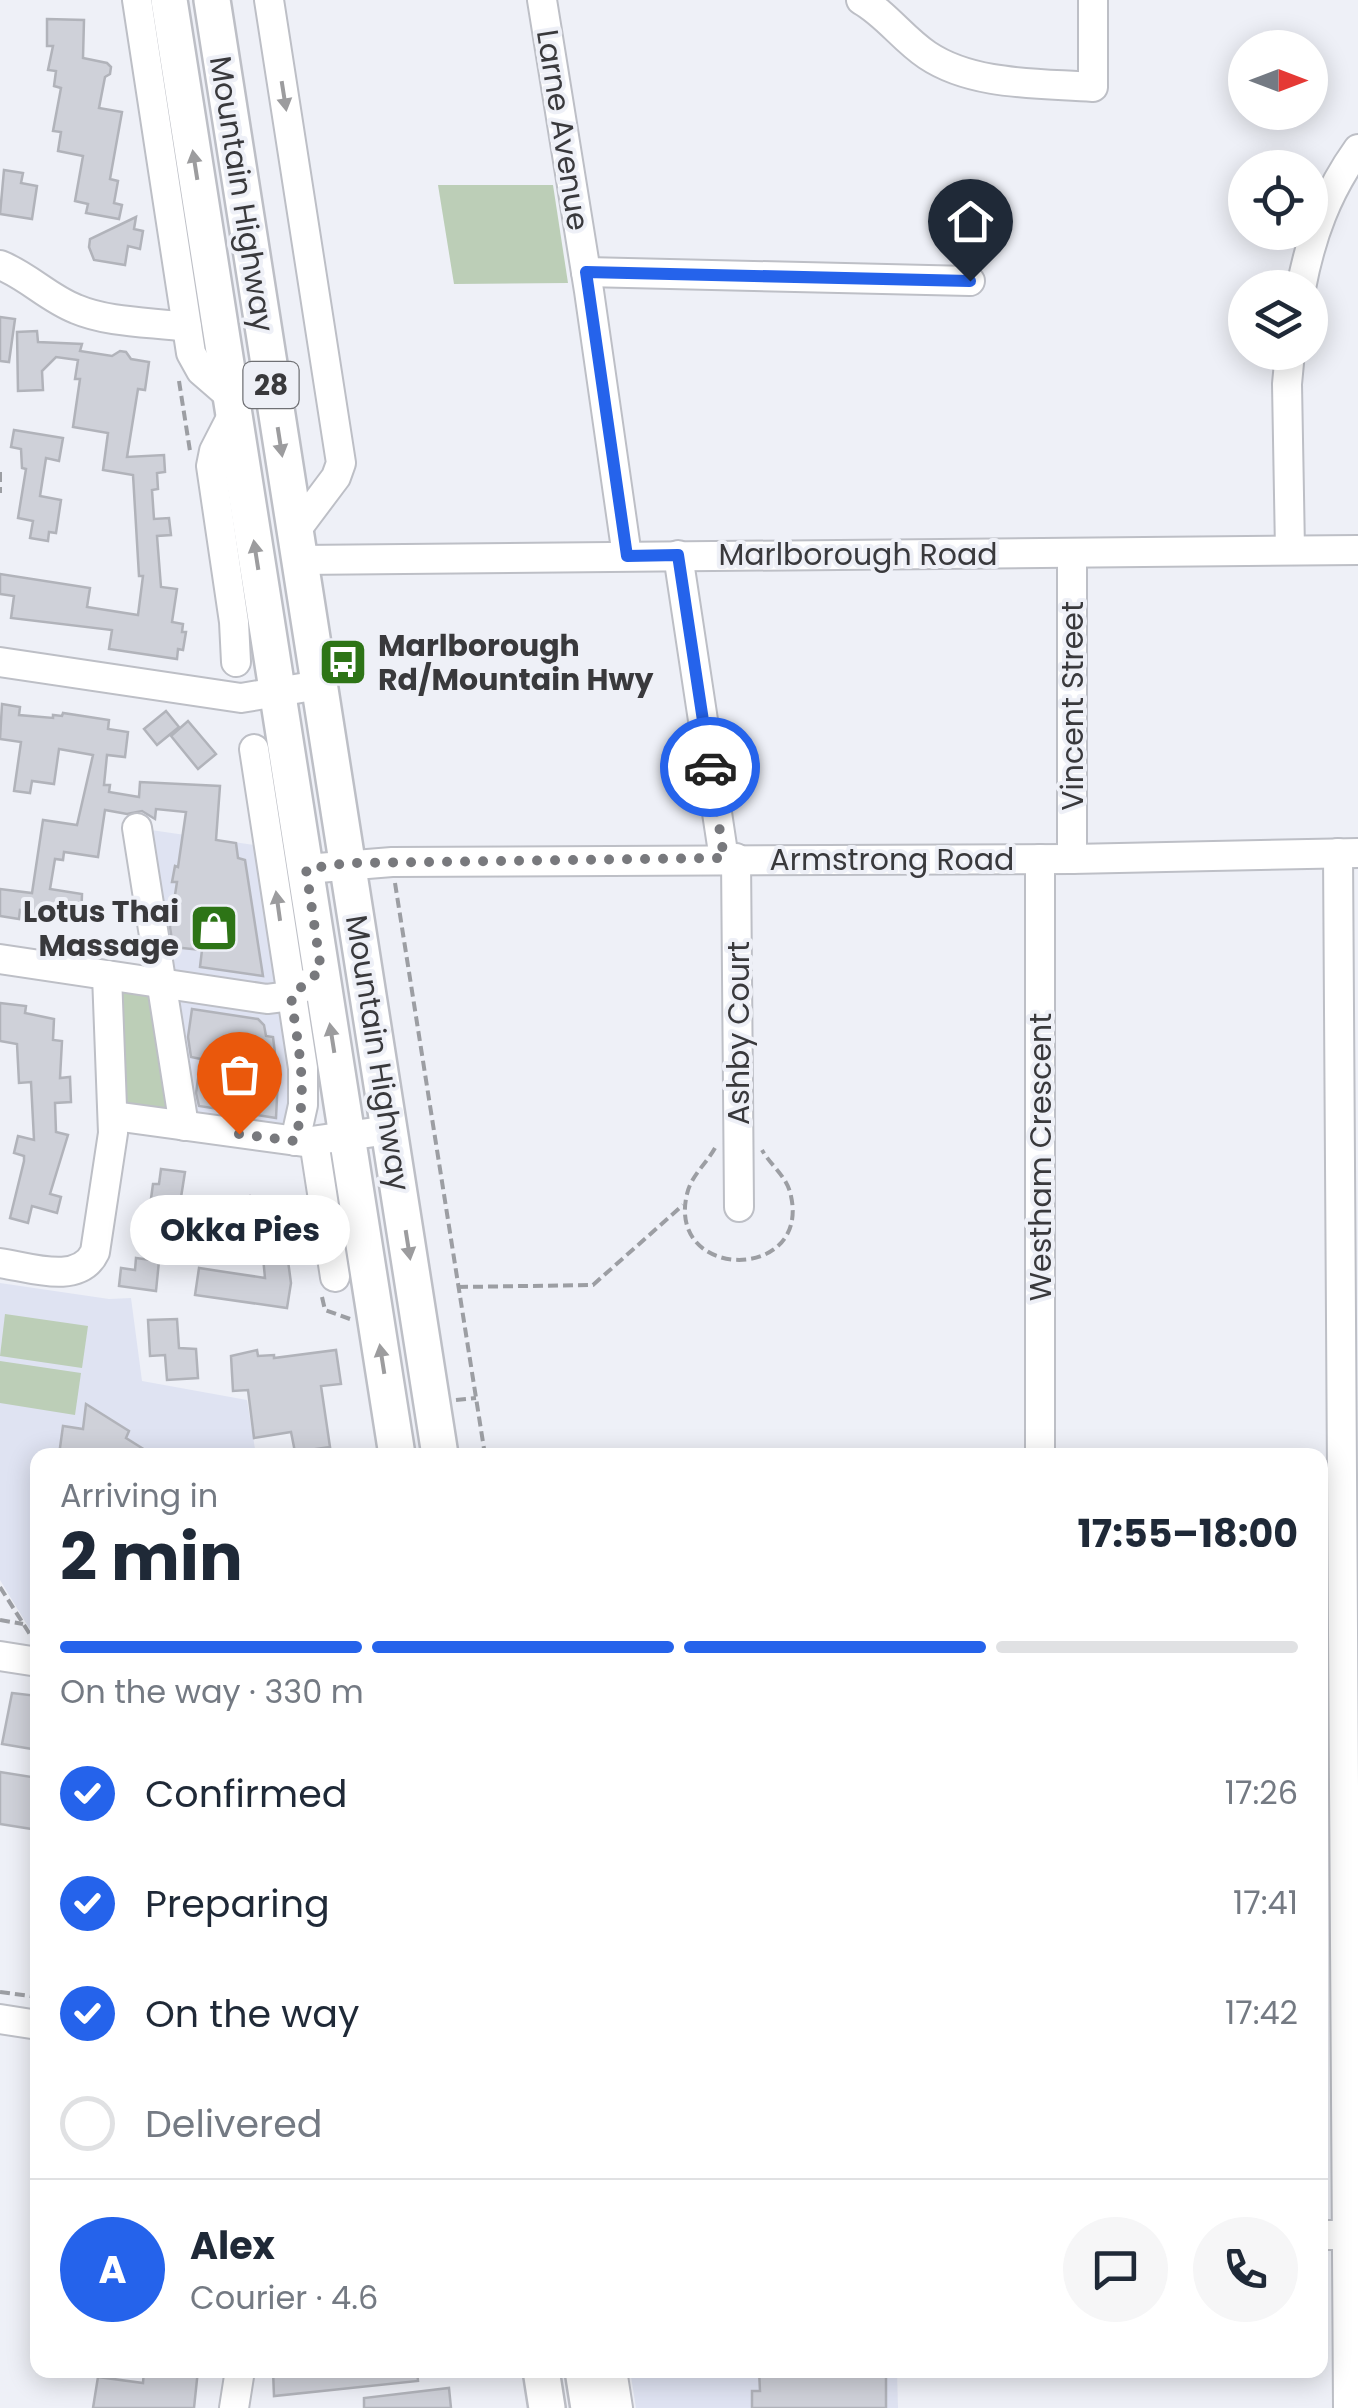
<!DOCTYPE html>
<meta charset="utf-8">
<style>
:root{--surface:#fff;--page:#f6f6f7;--text:#1f2937;--muted:#747a83;--line:#e0e1e3;--accent:#2563eb}
body{margin:0;font-family:Poppins,sans-serif;background:var(--page);color:var(--text);height:100vh;display:flex;flex-direction:column;font-size:38px;white-space:nowrap}
*{box-sizing:border-box;margin:0}
p{font-size:32px;color:var(--muted)}
.icon{flex:none;width:55px;height:55px;fill:none;stroke:currentColor;stroke-width:2;stroke-linecap:round;stroke-linejoin:round}
.map{position:relative;flex:1;overflow:hidden}
.panel{position:absolute;left:30px;top:1448px;width:1298px;height:930px;display:flex;flex-direction:column;background:var(--surface);border-radius:20px;box-shadow:0 5px 25px #0003}
.panel>*{flex:none}
.needle{width:65px;rotate:90deg}
.controls{position:absolute;left:1228px;top:30px;display:grid;gap:20px}
.controls a{display:grid;place-items:center;width:100px;height:100px;border-radius:50%;background:var(--surface);box-shadow:0 5px 25px #0003;font-size:50px}
.pin{position:absolute;display:grid;place-items:center;width:85px;height:85px;color:#fff;margin:-102px -42px;border-radius:50% 50% 50% 0;rotate:-45deg;box-shadow:0 0 10px #0007}
.pin .icon{rotate:45deg}
.courier{position:absolute;display:grid;place-items:center;width:100px;height:100px;margin:-50px;border:8px solid #2563eb;border-radius:50%;background:#fff;color:#222;box-shadow:0 2px 12px #0007}
.bubble{position:absolute;height:70px;border-radius:35px;background:var(--surface);box-shadow:0 5px 25px #0003;font-size:32px;font-weight:700;line-height:70px;text-align:center}
.overview em{font-style:normal;font-weight:700}
.overview div{display:flex;flex-direction:column-reverse}
.overview{display:flex;align-items:center;justify-content:space-between;height:170px;padding:0 30px}
h1{font-size:65px;font-weight:700;line-height:75px}
.bar{display:grid;grid-template-columns:repeat(4,1fr);gap:15px 10px;align-content:center;height:120px;padding:0 30px}
.bar i{height:12px;border-radius:8px;background:var(--line)}
.bar .active{background:var(--accent)}
.bar p{grid-column:span 4}
.line{display:flex;align-items:center;gap:25px;padding:0 30px;border-top:2px solid var(--line)}
.line div{flex:1}
.round{display:grid;place-items:center;flex:none;width:105px;height:105px;border-radius:52px;background:var(--page)}
ol{padding:0 30px;list-style:none}
li{display:flex;align-items:center;gap:30px;height:110px}
li p{margin-inline-start:auto}
li .icon{padding:10px;border-radius:50%;background:var(--accent);color:#fff;stroke-width:4}
li:last-child{color:var(--muted)}
li i{width:55px;height:55px;border:5px solid var(--line);border-radius:50%}
.map>svg:first-child{display:block}
.built{fill:#dfe3f2}
.green{fill:#bcceb7}
.building{fill:#cfd1d9;stroke:#b1b3ba;stroke-width:2.5}
.lines{fill:none;stroke-linecap:round;stroke-linejoin:round}
.minor-casing{stroke:#bdbfc6;stroke-width:32}
.major-casing{stroke:#bdbfc6;stroke-width:40}
.path{stroke:#9c9ea3;stroke-width:4;stroke-dasharray:10 5;stroke-linecap:butt}
.minor{stroke:#fff;stroke-width:28}
.major{stroke:#fff;stroke-width:35}
.oneway{fill:#9c9c9e}
.done{stroke:#78797d;stroke-width:10;stroke-dasharray:0 18}
.route{stroke:#2563eb;stroke-width:12}
.labels{text-anchor:middle;dominant-baseline:central;stroke-width:8;stroke-linejoin:round;paint-order:stroke}
.shield{fill:#eef0f7;stroke:#6f7074;stroke-width:2.5}
.shield-label{font-size:28px;font-weight:bold;fill:#39393c}
.street-label{font-size:30px;fill:#39393c;stroke:#eef0f7}
.poi-label{font-size:30px;font-weight:bold;fill:#39393c;stroke:#eef0f7;text-anchor:start}
</style>
<div class="map">
<svg width="1358" height="2408" viewBox="0 0 1358 2408">
<rect width="100%" height="100%" fill="#eef0f7"/>
<!-- built -->
<g class="built">
<polygon points="137,828 269,847 294,1016 295,1141 184,1126"/>
<polygon points="0,1283 109,1299 131,1298 142,1381 247,1400 256,1455 38,1455 37,1641 0,1580"/>
<polygon points="630,2370 897,2370 898,2408 636,2408"/>
</g>
<!-- green -->
<g class="green">
<polygon points="438,185 553,185 568,283 454,284"/>
<polygon points="162,983 184,1126 114,1116 107,993"/>
<polygon points="5,1314 88,1326 82,1368 0,1356"/>
<polygon points="0,1361 81,1373 75,1415 0,1403"/>
</g>
<!-- building -->
<g class="building">
<polygon points="47,19 84,20 83,58 107,63 111,67 110,74 105,77 99,108 122,112 110,179 118,181 114,203 122,205 119,219 86,213 88,204 75,201 83,156 58,151 61,132 53,131 61,88 54,86 56,71 48,70 53,46 47,46"/>
<polygon points="4,170 23,173 21,183 37,186 32,219 0,214"/>
<polygon points="136,217 134,229 143,231 140,249 128,246 125,265 94,260 89,247 90,239"/>
<polygon points="0,317 15,319 9,362 0,361"/>
<polygon points="37,331 38,342 82,344 80,351 112,356 120,351 126,352 131,359 149,362 145,390 138,389 127,457 164,455 165,472 157,473 158,489 152,490 154,519 169,518 171,535 157,536 161,587 177,589 172,622 183,624 182,632 186,632 183,650 178,649 177,659 109,649 112,630 11,618 14,596 0,594 0,574 90,588 87,607 138,615 143,576 139,576 133,475 103,470 108,433 73,427 80,379 75,379 78,360 56,357 42,371 43,390 18,391 17,332"/>
<polygon points="14,430 63,438 59,461 46,458 40,496 61,500 56,533 49,532 48,541 30,538 33,521 18,518 26,469 22,468 21,449 11,447"/>
<polygon points="2,704 20,707 19,715 53,718 53,715 62,716 63,713 109,720 108,729 128,732 125,757 107,755 104,785 110,785 109,792 139,797 140,782 220,786 216,840 236,843 238,858 245,860 263,976 200,967 202,950 173,947 170,927 177,882 172,882 175,866 178,867 186,812 156,809 155,819 142,811 127,814 105,810 98,857 64,852 63,860 55,859 50,889 82,894 81,920 20,910 19,919 0,916 0,889 32,893 43,820 77,825 93,755 59,749 54,784 32,781 30,793 14,791 21,742 0,739"/>
<polygon points="166,711 179,727 157,745 144,729"/>
<polygon points="188,721 216,754 198,769 171,736"/>
<polygon points="0,1003 26,1006 25,1013 54,1019 53,1040 62,1041 60,1078 70,1077 71,1102 55,1103 56,1132 68,1135 50,1194 61,1197 57,1213 32,1206 28,1223 10,1218 24,1161 24,1156 14,1153 18,1136 34,1140 31,1082 19,1083 17,1044 0,1041"/>
<polygon points="192,1009 258,1019 264,1025 266,1036 273,1037 278,1077 276,1118 199,1106 196,1093 201,1059 191,1057 188,1037"/>
<polygon points="161,1169 185,1172 179,1210 150,1206 153,1184 159,1184"/>
<polygon points="250,1196 262,1205 270,1204 277,1247 286,1246 291,1283 287,1308 195,1295 199,1268 265,1278 261,1236 193,1247 188,1213 231,1207 230,1204"/>
<polygon points="136,1258 159,1261 156,1291 119,1286 121,1268 135,1270"/>
<polygon points="177,1319 179,1348 196,1349 198,1378 167,1380 165,1355 150,1356 148,1320"/>
<polygon points="257,1350 258,1356 274,1355 274,1358 336,1350 341,1384 321,1386 330,1447 295,1452 291,1432 254,1438 248,1390 233,1391 231,1356"/>
<polygon points="86,1404 129,1431 126,1438 153,1455 59,1455 63,1426 83,1429"/>
<polygon points="12,1693 38,1696 38,1750 2,1744"/>
<polygon points="0,1772 38,1778 38,1830 0,1824"/>
<polygon points="144,2370 198,2370 194,2408 93,2408 98,2377 143,2383"/>
<polygon points="273,2370 417,2370 418,2381 274,2396"/>
<polygon points="759,2370 886,2370 886,2408 752,2408 752,2391 760,2391"/>
<polygon points="449,2388 451,2408 364,2408 364,2398"/>
</g>
<g class="lines">
<!-- minor casing -->
<g class="minor-casing">
<g id="minor">
<polyline points="137,0 191,353 201,371 231,397"/>
<polyline points="269,0 341,463 336,477 294,533"/>
<polyline points="542,0 589,291 627,556"/>
<path d="M861,0C886,14 903,39 927,55C973,86 1039,83 1093,87V0"/>
<path d="M0,265C28,276 48,298 76,309C109,323 151,322 187,327"/>
<polyline points="586,272 970,281"/>
<path d="M1301,288C1311,236 1327,192 1358,149"/>
<polyline points="234,412 214,451 211,466 234,622 236,662"/>
<polyline points="1290,550 1287,384 1290,352"/>
<polyline points="678,555 724,859"/>
<polyline points="299,560 1358,550"/>
<polyline points="0,662 241,698 319,685"/>
<polyline points="254,749 303,1068 303,1105 295,1141"/>
<polyline points="137,828 184,1126"/>
<polyline points="1338,853 1348,2408"/>
<polyline points="736,858 739,1207"/>
<polyline points="1040,859 1040,1455"/>
<polyline points="1072,859 1072,554"/>
<polyline points="306,869 392,862 1072,859 1358,853"/>
<polyline points="0,959 267,999 291,996 306,984"/>
<polyline points="114,1116 304,1142 389,1130"/>
<polyline points="314,1141 335,1277"/>
<path d="M0,1263C29,1267 79,1286 95,1252L113,1133L107,975"/>
<polyline points="0,1656 38,1662"/>
<polyline points="0,2019 38,2025"/>
<polyline points="1320,2235 1348,2235"/>
<polyline points="612,2370 618,2408"/>
<polyline points="234,2408 240,2370"/>
</g>
</g>
<!-- major casing -->
<g class="major-casing">
<g id="major">
<polyline points="169,0 397,1455"/>
<polyline points="212,0 440,1455"/>
<polyline points="541,2370 547,2408"/>
<polyline points="583,2370 589,2408"/>
</g>
</g>
<!-- path -->
<g class="path">
<polyline points="179,381 190,451"/>
<polyline points="0,472 0,493"/>
<polyline points="343,662 360,659"/>
<polyline points="395,883 485,1455"/>
<path d="M715,1148C706,1164 691,1176 687,1194C666,1281 810,1282 791,1196C787,1176 771,1166 762,1150"/>
<polyline points="458,1287 593,1285 683,1205"/>
<polyline points="322,1297 325,1310 350,1319"/>
<polyline points="456,1400 476,1398"/>
<polyline points="0,1587 31,1636"/>
<polyline points="0,1620 23,1624"/>
<polyline points="0,1992 38,1997"/>
</g>
<!-- minor -->
<use href="#minor" class="minor"/>
<!-- major -->
<use href="#major" class="major"/>
</g>
<!-- one-way arrows -->
<defs><path id="oneway-solid" d="M-6-.8H1V-3.2L6.5 0L1 3.2V.8H-6Z" transform="scale(2.5)"/></defs>
<g class="oneway">
<use href="#oneway-solid" transform="translate(284 96) rotate(81)"/>
<use href="#oneway-solid" transform="translate(195 165) rotate(-99)"/>
<use href="#oneway-solid" transform="translate(280 442) rotate(81)"/>
<use href="#oneway-solid" transform="translate(256 555) rotate(-99)"/>
<use href="#oneway-solid" transform="translate(278 906) rotate(-98)"/>
<use href="#oneway-solid" transform="translate(332 1038) rotate(-99)"/>
<use href="#oneway-solid" transform="translate(408 1245) rotate(81)"/>
<use href="#oneway-solid" transform="translate(382 1359) rotate(-99)"/>
</g>
<g class="lines">
<!-- done -->
<path class="done" d="M239,1134L295,1141C309,1088 298,1049 291,996L321,970L306,869L348,863L724,858L710,767"/>
<!-- route -->
<polyline class="route" points="710,767 678,555 627,556 586,272 970,281"/>
</g>
<!-- icons -->
<defs>
<g id="bus-square" transform="scale(2.5)"><rect x="-9" y="-9" width="18" height="18" rx="4" fill="#2d7416" stroke="#eef0f7"/><path d="M-5-6H5V4H4V6H2V4H-2V6H-4V4H-5ZM-3.5-4V0h7V-4ZM-3.5 1.2v1.5H-2V1.2ZM2 1.2v1.5H3.5V1.2Z" fill="#fff"/></g>
<g id="shop-square" transform="scale(2.5)"><rect x="-9" y="-9" width="18" height="18" rx="4" fill="#2d7416" stroke="#eef0f7"/><path d="M-5-2.5h2.3a2.7 3.5 0 0 1 5.4 0H5L5.5 6h-11ZM-1.5-2.5h3a1.5 2.3 0 0 0-3 0Z" fill="#fff"/></g>
</defs>
<g fill-rule="evenodd">
<use href="#bus-square" x="343" y="662"/>
<use href="#shop-square" x="214" y="928"/>
</g>
<g class="labels">
<!-- shield labels -->
<rect class="shield" x="243.5" y="362" width="55" height="46" rx="8"/>
<g class="shield-label">
<text x="271" y="385">28</text>
</g>
<!-- street labels -->
<g class="street-label">
<text transform="translate(563 130) rotate(81)">Larne Avenue</text>
<text transform="translate(242 194) rotate(81)">Mountain Highway</text>
<text x="858" y="554">Marlborough Road</text>
<text transform="translate(1072 706) rotate(-90)">Vincent Street</text>
<text x="892" y="859">Armstrong Road</text>
<text transform="translate(738 1033) rotate(-90)">Ashby Court</text>
<text transform="translate(378 1053) rotate(81)">Mountain Highway</text>
<text transform="translate(1040 1157) rotate(-90)">Westham Crescent</text>
</g>
<!-- poi labels -->
<g class="poi-label">
<text x="378" y="645">Marlborough<tspan x="378" dy="34">Rd/Mountain Hwy</tspan></text>
<text x="179" y="911" text-anchor="end">Lotus Thai<tspan x="179" dy="34">Massage</tspan></text>
</g>
</g>
</svg>
<div class="controls">
<a><svg class="needle" viewBox="-14 -14 28 28"><path d="M0-13l5 13h-10z" fill="#e53935"/><path d="M0 13l5-13h-10z" fill="#747a83"/></svg></a>
<a><svg class="icon" aria-label="locate" viewBox="0 0 24 24"><circle cx="12" cy="12" r="6"/><path d="M12 2v4M12 18v4M2 12h4M18 12h4"/></svg></a>
<a><svg class="icon" aria-label="layers" viewBox="0 0 24 24"><path d="M12 4l9 5-9 5-9-5zM3 14l9 5 9-5"/></svg></a>
</div>
<div class="pin" style="left:239px;top:1134px;background:#ea580c"><svg class="icon" aria-label="bag" viewBox="0 0 24 24"><path d="M5 8h14l-1 12H6zM9 8a3 3 0 0 1 6 0"/></svg></div>
<div class="pin" style="left:970px;top:281px;background:#1f2937"><svg class="icon" aria-label="home" viewBox="0 0 24 24"><path d="M3 11l9-7 9 7M6 9v11h12V9"/></svg></div>
<div class="courier" style="left:710px;top:767px"><svg class="icon" aria-label="car" viewBox="0 0 24 24"><path d="M5 17H2v-5l4-1 3-4h7l3 4 3 1v5h-3M9 17h6M6 11h13"/><circle cx="7" cy="17" r="2"/><circle cx="17" cy="17" r="2"/></svg></div>
<div class="bubble" style="left:130px;top:1195px;width:220px">Okka Pies</div>
<section class="panel">
<div class="overview"><div><h1>2 min</h1><p>Arriving in</p></div><em>17:55–18:00</em></div>
<div class="bar"><i class="active"></i><i class="active"></i><i class="active"></i><i></i><p>On the way · 330 m</p></div>
<ol>
<li><svg class="icon" aria-label="check" viewBox="0 0 24 24"><path d="M5 12l5 5 9-10"/></svg>Confirmed<p>17:26</p></li>
<li><svg class="icon" aria-label="check" viewBox="0 0 24 24"><path d="M5 12l5 5 9-10"/></svg>Preparing<p>17:41</p></li>
<li><svg class="icon" aria-label="check" viewBox="0 0 24 24"><path d="M5 12l5 5 9-10"/></svg>On the way<p>17:42</p></li>
<li><i></i>Delivered</li>
</ol>
<div class="line" style="height:180px"><b class="round" style="background:var(--accent);color:#fff">A</b><div><b>Alex</b><p>Courier · 4.6</p></div><a class="round"><svg class="icon" aria-label="chat" viewBox="0 0 24 24"><path d="M4 5h16v11H9l-5 4z"/></svg></a><a class="round"><svg class="icon" aria-label="phone" viewBox="0 0 24 24"><path d="M5 4h4l2 5-3 2q2 4 5 5l2-3 5 2v4C11 20 4 13 5 4z"/></svg></a></div>
</section>
</div>
